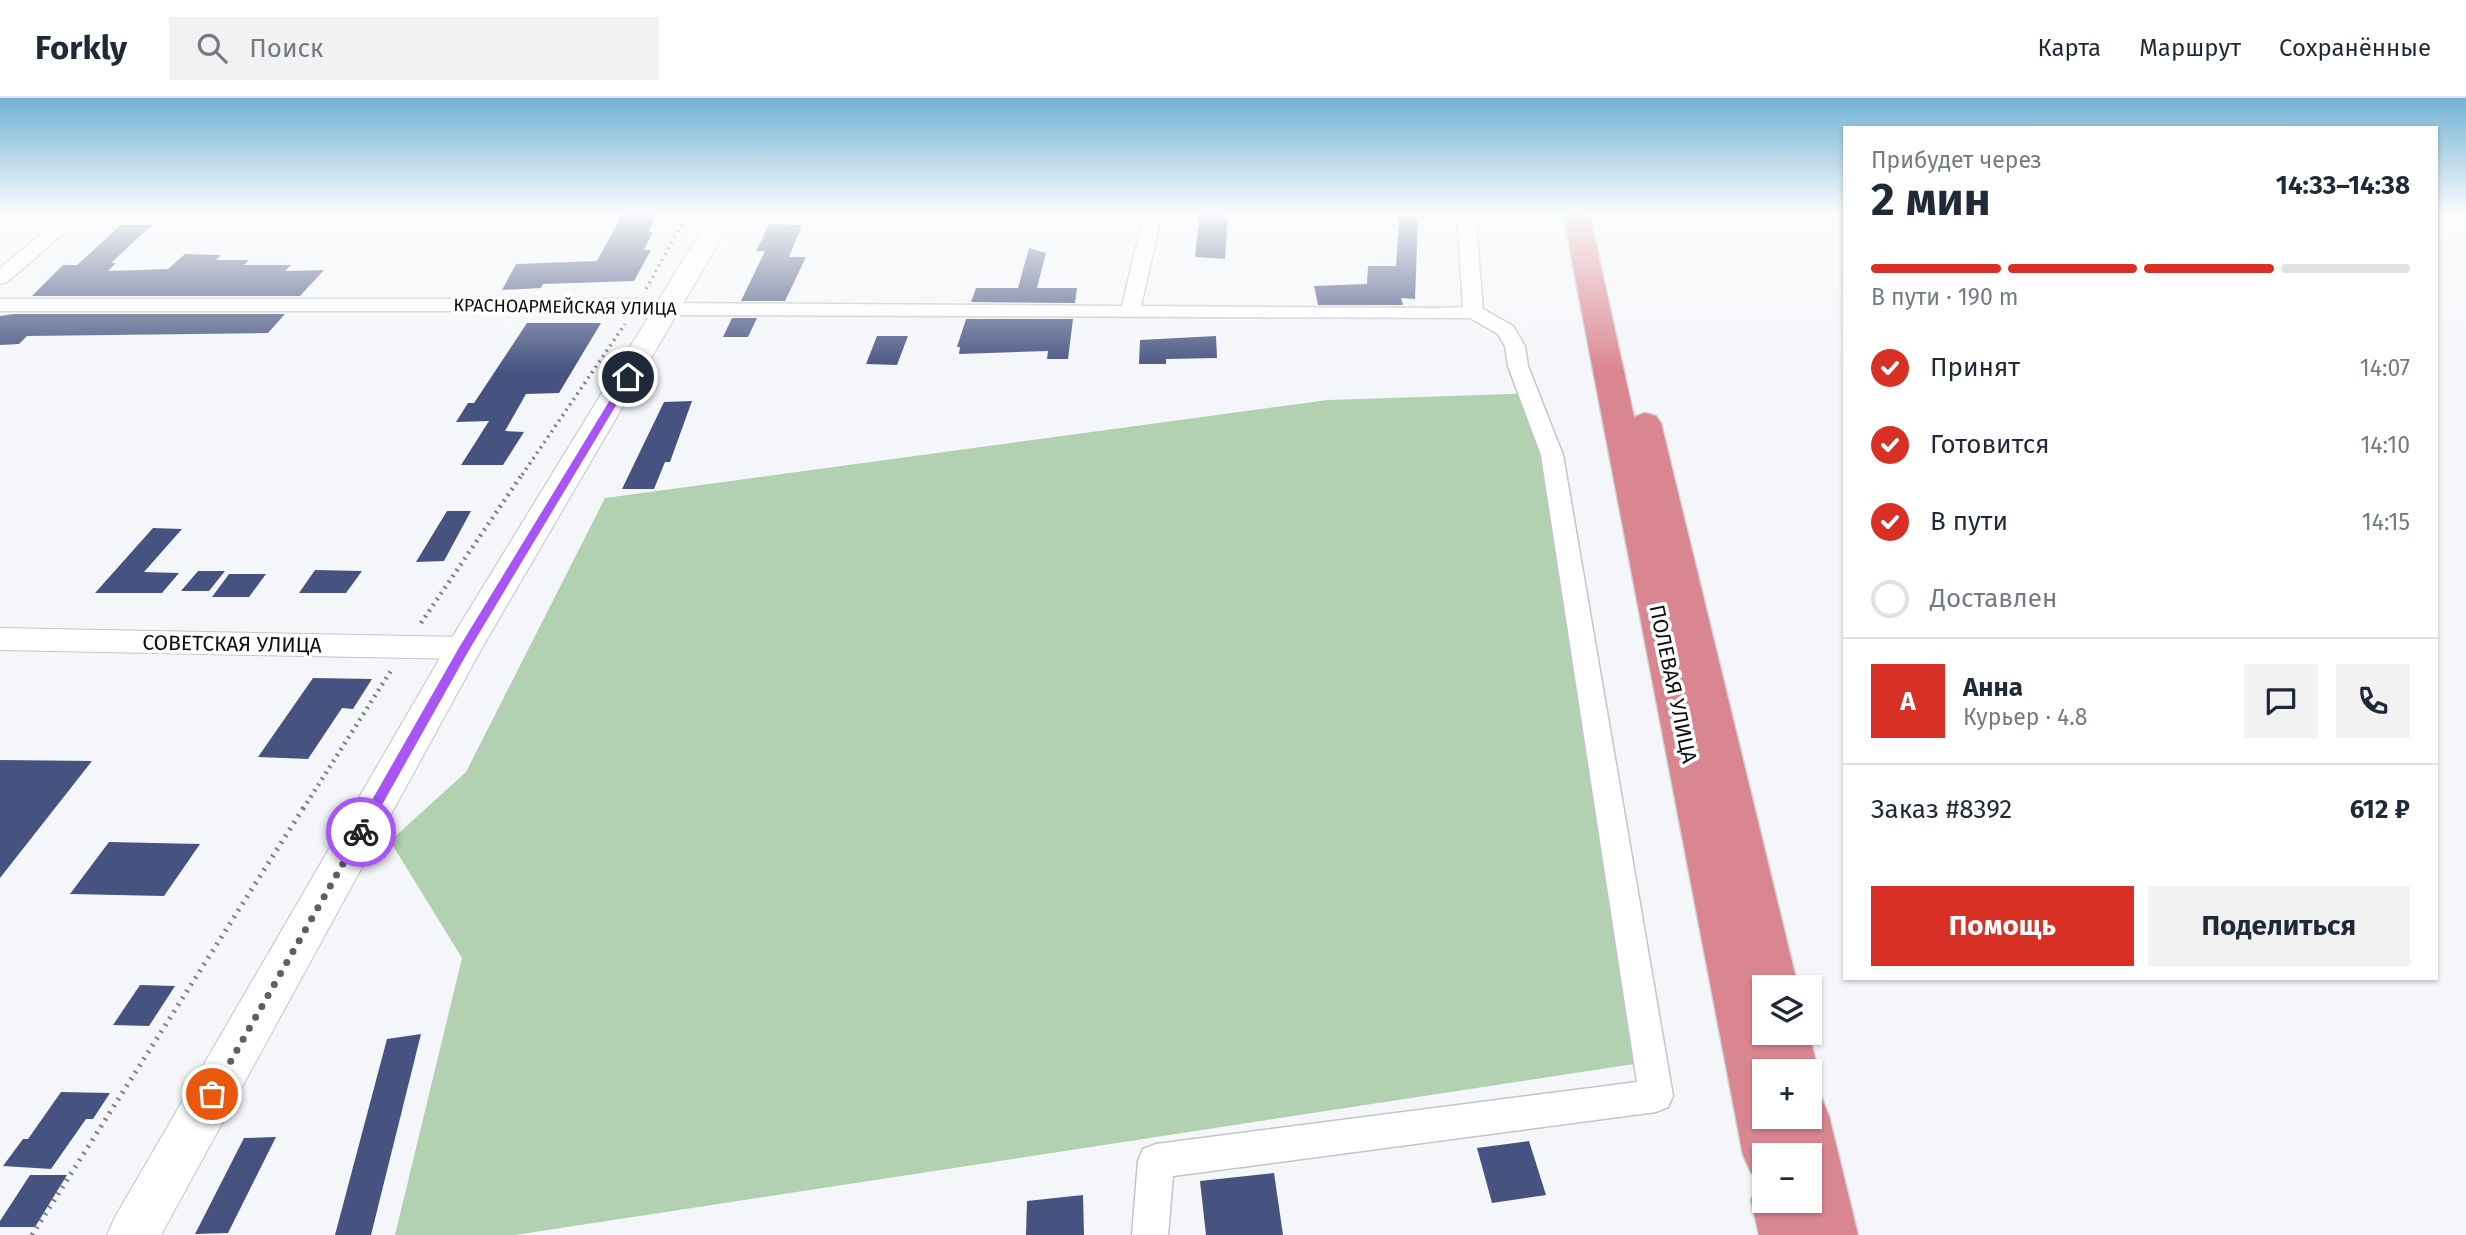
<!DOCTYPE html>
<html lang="ru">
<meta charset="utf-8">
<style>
:root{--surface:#fff;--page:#f2f2f3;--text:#1f2937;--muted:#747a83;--line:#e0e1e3;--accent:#d93025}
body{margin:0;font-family:"Fira Sans",sans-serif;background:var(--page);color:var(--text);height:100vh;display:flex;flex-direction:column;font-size:26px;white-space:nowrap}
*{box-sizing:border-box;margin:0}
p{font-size:23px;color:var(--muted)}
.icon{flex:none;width:38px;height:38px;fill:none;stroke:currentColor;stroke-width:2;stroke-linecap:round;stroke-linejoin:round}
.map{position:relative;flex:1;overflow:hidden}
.drawer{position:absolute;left:1843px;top:28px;width:595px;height:854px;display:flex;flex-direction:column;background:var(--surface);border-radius:0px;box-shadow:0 2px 5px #0004}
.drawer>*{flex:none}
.buttons{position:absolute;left:1752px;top:877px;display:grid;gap:14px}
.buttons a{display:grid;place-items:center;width:70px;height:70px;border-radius:0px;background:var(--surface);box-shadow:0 2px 5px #0004;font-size:35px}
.pin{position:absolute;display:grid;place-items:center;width:60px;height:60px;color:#fff;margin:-30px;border:4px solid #fff;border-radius:50%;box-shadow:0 2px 7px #0007}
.courier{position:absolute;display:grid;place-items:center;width:70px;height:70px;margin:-35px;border:5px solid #a855f7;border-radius:50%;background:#fff;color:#222;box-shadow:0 2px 9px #0007}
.overview em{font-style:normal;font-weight:700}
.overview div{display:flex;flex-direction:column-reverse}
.overview{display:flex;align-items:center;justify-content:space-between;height:119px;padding:0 28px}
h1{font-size:46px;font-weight:700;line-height:52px}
.bar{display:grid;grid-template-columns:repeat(4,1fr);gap:10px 7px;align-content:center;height:84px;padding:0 28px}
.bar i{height:9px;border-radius:5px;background:var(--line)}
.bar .active{background:var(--accent)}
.bar p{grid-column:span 4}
.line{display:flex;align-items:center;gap:18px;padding:0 28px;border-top:2px solid var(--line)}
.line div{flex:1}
.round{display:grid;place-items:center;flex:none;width:74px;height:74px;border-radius:0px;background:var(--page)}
ol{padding:0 28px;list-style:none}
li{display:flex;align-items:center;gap:21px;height:77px}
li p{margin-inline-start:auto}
li .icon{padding:7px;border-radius:50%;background:var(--accent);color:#fff;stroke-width:4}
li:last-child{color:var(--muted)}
li i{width:38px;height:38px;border:4px solid var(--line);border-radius:50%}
.primary-button{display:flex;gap:14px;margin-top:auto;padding:14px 28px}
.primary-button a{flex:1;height:80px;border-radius:0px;background:var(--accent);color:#fff;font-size:28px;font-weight:700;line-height:80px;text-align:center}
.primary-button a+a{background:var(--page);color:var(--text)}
header{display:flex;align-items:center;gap:42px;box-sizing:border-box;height:98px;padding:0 35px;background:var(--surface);border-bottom:2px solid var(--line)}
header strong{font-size:33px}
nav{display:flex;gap:38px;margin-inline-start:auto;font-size:24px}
.search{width:490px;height:63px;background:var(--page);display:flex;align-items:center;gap:18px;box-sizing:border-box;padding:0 24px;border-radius:0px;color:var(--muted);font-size:26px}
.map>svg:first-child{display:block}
.green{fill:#b1d1b0}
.building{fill:#465380}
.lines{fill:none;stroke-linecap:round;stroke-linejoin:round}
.minor-casing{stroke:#c4c5c8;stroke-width:3}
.tertiary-casing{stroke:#c4c5c8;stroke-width:2}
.secondary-casing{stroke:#c4c5c8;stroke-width:2}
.trunk-casing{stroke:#d3d3d4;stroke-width:3}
.path-far2{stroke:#7d7e80;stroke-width:3.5;stroke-dasharray:2 4.5;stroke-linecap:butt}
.path-far1{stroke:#7d7e80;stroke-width:4.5;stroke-dasharray:2 5;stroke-linecap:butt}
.path{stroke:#7d7e80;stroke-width:5;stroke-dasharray:2 6;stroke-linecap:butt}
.minor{fill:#fff;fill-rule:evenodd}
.tertiary{fill:#fff;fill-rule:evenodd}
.secondary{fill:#fff;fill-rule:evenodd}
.trunk{fill:#da8690;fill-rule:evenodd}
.route{fill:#a855f7}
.done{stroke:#5e5f60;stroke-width:7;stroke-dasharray:0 12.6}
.labels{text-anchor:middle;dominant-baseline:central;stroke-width:7;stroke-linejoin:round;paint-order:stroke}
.far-street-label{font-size:18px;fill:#0d0d0e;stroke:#fff}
.street-label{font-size:21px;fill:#0d0d0e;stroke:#fff}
</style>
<header>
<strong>Forkly</strong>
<div class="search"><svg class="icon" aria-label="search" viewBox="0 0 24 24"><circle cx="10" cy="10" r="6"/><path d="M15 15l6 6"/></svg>Поиск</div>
<nav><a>Карта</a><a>Маршрут</a><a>Сохранённые</a></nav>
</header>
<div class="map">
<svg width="2466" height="1137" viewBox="0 0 2466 1137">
<rect width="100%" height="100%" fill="#f5f6f9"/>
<!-- green -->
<polygon class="green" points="1538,295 1634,966 515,1137 395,1137 462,860 390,743 466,674 605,400 1328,302"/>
<!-- building -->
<g class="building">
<polygon points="623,115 657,115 649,134 653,134 644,152 651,152 634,183 543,186 541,190 502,192 516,166 597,163"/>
<polygon points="1200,115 1228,115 1225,161 1195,159"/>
<polygon points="1399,120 1418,120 1415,201 1401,200 1403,207 1318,207 1314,188 1367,186 1368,168 1396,168"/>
<polygon points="769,126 802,127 789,159 806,159 785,203 741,203 765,153 756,153"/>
<polygon points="121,127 152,127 111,165 116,165 108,173 168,171 185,156 221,157 216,162 249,162 244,167 291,167 285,173 324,172 300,198 32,198 63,167 77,167"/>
<polygon points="1029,150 1046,155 1037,190 1077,190 1075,205 971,204 976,190 1018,190"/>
<polygon points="14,216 285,216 268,235 27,238 19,246 0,247 0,218"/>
<polygon points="732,220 757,220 748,239 723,239"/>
<polygon points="966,221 1073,221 1068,261 1047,261 1048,253 959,256 960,249 957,249"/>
<polygon points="527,225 601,225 559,295 526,296 505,333 524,334 503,367 461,367 489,323 456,324 468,305 474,305"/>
<polygon points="877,238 908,238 897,267 866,266"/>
<polygon points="1216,238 1217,260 1166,261 1166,266 1139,266 1140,242"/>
<polygon points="692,303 670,364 665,364 654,391 622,391 664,304"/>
<polygon points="447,413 471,413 444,463 416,464"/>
<polygon points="153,430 182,431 144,474 179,475 162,495 95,495"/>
<polygon points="315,472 362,473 346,495 299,495"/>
<polygon points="198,473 225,473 209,493 181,493"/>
<polygon points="229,476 266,476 249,499 212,499"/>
<polygon points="313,580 372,581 353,611 342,610 308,661 258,659"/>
<polygon points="0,662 92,663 0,780"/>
<polygon points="109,744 200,746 164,798 70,796"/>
<polygon points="140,887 175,888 149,928 113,927"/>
<polygon points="421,936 371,1137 335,1137 387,941"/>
<polygon points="61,994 110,995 93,1021 86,1021 51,1071 3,1068 23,1041 28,1041"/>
<polygon points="276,1039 228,1135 195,1136 244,1040"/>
<polygon points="1529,1043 1546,1097 1492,1105 1477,1050"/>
<polygon points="1274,1075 1283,1137 1206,1137 1200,1083"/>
<polygon points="30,1077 67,1077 35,1129 0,1129 0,1123"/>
<polygon points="1083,1097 1084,1137 1026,1137 1027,1103"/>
</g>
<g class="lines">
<!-- minor casing -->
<g class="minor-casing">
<g id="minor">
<polygon points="67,115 87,115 7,184 0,186 0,170"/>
<polygon points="1144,115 1162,115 1141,208 1435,210 1463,209 1457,115 1475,115 1483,211 1513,228 1525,248 1528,268 1563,357 1673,998 1668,1009 1656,1014 1173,1078 1168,1137 1132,1137 1138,1063 1143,1051 1156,1046 1637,984 1541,357 1508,268 1505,248 1498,236 1470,220 669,217 637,213 0,213 0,201 637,201 669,205 1122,208"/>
</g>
</g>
<!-- tertiary casing -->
<g class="tertiary-casing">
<polygon id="tertiary" points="0,530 464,539 475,542 480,550 475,558 464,561 0,552"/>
</g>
<!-- secondary casing -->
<g class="secondary-casing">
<polygon id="secondary" points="712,115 736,115 482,550 161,1137 107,1137 115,1119 451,541"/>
</g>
<!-- trunk casing -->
<g class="trunk-casing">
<polygon id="trunk" points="1563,115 1589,115 1634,319 1645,315 1656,318 1661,325 1798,889 1764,889 1764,906 1762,905 1764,934 1809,934 1818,973 1811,989 1810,973 1764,973 1764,1018 1810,1018 1810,996 1822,1001 1829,1018 1858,1137 1759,1137 1751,1102 1759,1083 1764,1081 1764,1102 1810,1102 1810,1057 1764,1057 1764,1080 1751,1075 1743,1057"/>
</g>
<!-- path-far2 -->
<g class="path-far2">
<polyline points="646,191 688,115"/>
<polyline points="522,377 625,226"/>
</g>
<!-- path-far1 -->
<g class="path-far1">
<polyline points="421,525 523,375"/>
<polyline points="303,711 392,571"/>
</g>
<!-- path -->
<polyline class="path" points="32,1137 304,709"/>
<!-- minor -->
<use href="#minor" class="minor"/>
<!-- tertiary -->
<use href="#tertiary" class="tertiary"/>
<!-- secondary -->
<use href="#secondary" class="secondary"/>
<!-- trunk -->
<use href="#trunk" class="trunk"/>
</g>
<!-- sky -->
<linearGradient id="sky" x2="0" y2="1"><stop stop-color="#73b2d4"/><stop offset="0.42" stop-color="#fafbfc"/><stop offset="1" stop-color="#fafbfc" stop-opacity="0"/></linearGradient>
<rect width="2466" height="274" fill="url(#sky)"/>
<!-- route -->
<polygon class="route" points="628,276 633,279 469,552 365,737 356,737 356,730 460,548 624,279"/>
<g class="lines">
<!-- done -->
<polyline class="done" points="212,996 361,734"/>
</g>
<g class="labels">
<!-- far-street labels -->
<g class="far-street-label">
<text transform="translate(565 209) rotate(1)">КРАСНОАРМЕЙСКАЯ УЛИЦА</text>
</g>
<!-- street labels -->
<g class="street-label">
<text transform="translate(232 546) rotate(1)">СОВЕТСКАЯ УЛИЦА</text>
<text transform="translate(1673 586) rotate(78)">ПОЛЕВАЯ УЛИЦА</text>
</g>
</g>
</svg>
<div class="buttons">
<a><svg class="icon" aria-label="layers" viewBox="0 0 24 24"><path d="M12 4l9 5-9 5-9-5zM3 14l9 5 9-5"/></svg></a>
<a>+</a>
<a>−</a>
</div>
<div class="pin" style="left:212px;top:996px;background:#ea580c"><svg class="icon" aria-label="bag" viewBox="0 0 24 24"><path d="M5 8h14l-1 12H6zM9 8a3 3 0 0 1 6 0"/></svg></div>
<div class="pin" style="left:628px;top:279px;background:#1f2937"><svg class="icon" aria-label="home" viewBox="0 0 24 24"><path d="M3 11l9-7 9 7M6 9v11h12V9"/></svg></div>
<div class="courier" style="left:361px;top:734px"><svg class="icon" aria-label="bike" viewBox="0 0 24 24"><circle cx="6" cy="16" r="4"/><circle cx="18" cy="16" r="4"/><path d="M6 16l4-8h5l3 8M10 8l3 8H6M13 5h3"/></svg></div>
<section class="drawer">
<div class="overview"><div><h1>2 мин</h1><p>Прибудет через</p></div><em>14:33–14:38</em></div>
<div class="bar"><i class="active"></i><i class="active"></i><i class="active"></i><i></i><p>В пути · 190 m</p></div>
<ol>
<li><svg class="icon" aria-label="check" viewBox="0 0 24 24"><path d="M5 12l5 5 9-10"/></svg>Принят<p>14:07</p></li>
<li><svg class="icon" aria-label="check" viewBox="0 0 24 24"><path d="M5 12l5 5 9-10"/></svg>Готовится<p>14:10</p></li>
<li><svg class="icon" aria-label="check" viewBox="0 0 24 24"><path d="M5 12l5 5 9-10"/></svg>В пути<p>14:15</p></li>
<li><i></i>Доставлен</li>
</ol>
<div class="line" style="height:126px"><b class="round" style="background:var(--accent);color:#fff">А</b><div><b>Анна</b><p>Курьер · 4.8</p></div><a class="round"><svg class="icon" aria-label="chat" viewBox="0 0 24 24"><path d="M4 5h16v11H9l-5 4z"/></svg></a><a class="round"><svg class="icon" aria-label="phone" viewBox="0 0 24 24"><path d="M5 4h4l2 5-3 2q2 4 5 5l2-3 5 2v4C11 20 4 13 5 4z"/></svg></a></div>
<div class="line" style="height:91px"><div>Заказ #8392</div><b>612 ₽</b></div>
<div class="primary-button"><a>Помощь</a><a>Поделиться</a></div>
</section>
</div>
